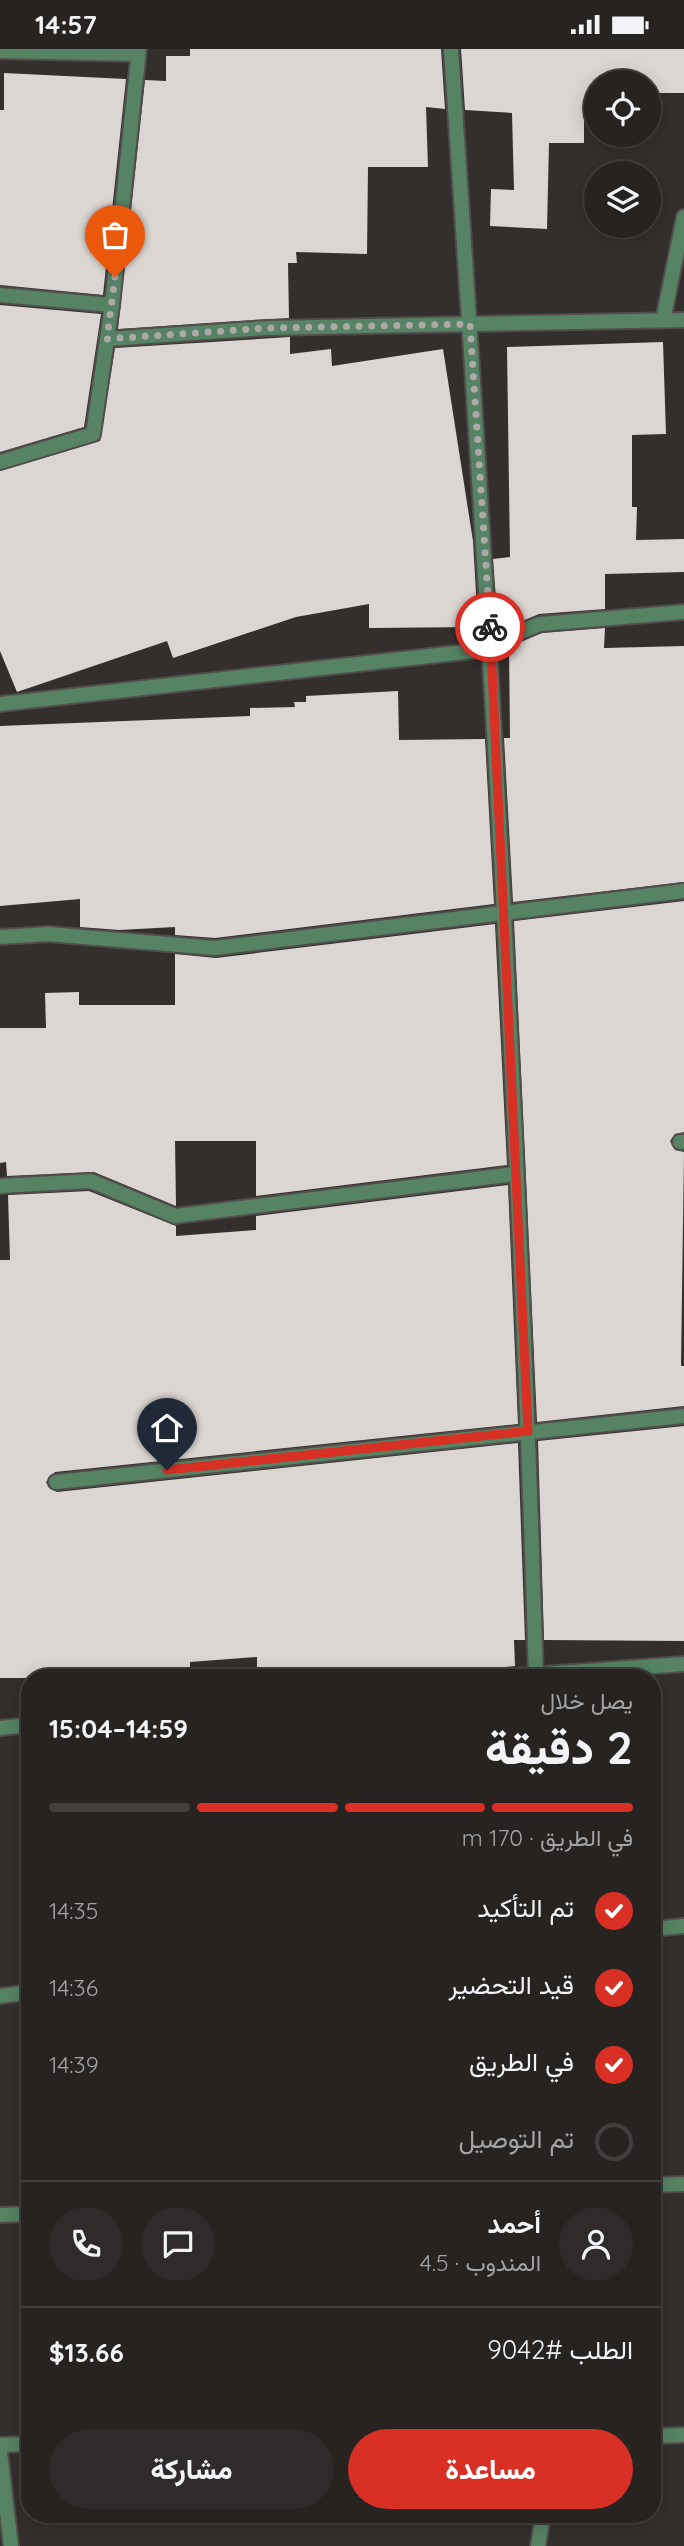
<!DOCTYPE html>
<html lang="ar">
<meta charset="utf-8">
<style>
:root{--surface:#262321;--page:#2e2b2a;--text:#f1f3f6;--muted:#a4a4a5;--line:#42403f;--accent:#d93025}
body{margin:0;font-family:Quicksand,Vazirmatn,sans-serif;background:var(--page);color:var(--text);direction:rtl;height:100vh;display:flex;flex-direction:column;font-size:26px;white-space:nowrap}
*{box-sizing:border-box;margin:0}
p{font-size:23px;color:var(--muted)}
.icon{flex:none;width:38px;height:38px;fill:none;stroke:currentColor;stroke-width:2;stroke-linecap:round;stroke-linejoin:round}
.map{position:relative;flex:1;overflow:hidden;direction:ltr}
.drawer{position:absolute;left:21px;top:1620px;width:640px;height:854px;display:flex;flex-direction:column;background:var(--surface);border-radius:28px;box-shadow:0 4px 18px #0003,0 0 0 2px var(--line);direction:rtl}
.drawer>*{flex:none}
.tools{position:absolute;left:584px;top:21px;display:grid;gap:14px}
.tools a{display:grid;place-items:center;width:77px;height:77px;border-radius:50%;background:var(--surface);box-shadow:0 4px 18px #0003,0 0 0 2px var(--line);font-size:35px}
.pin{position:absolute;display:grid;place-items:center;width:60px;height:60px;color:#fff;margin:-72px -30px;border-radius:50% 50% 50% 0;rotate:-45deg;box-shadow:0 0 7px #0007}
.pin .icon{rotate:45deg}
.courier{position:absolute;display:grid;place-items:center;width:70px;height:70px;margin:-35px;border:5px solid #d93025;border-radius:50%;background:#fff;color:#222;box-shadow:0 2px 9px #0007}
.head em{font-style:normal;font-weight:800}
.head div{display:flex;flex-direction:column-reverse}
.head{display:flex;align-items:center;justify-content:space-between;height:119px;padding:0 28px}
h1{font-size:46px;font-weight:800;line-height:52px}
.bar{display:grid;grid-template-columns:repeat(4,1fr);gap:10px 7px;align-content:center;height:84px;padding:0 28px}
.bar i{height:9px;border-radius:5px;background:var(--line)}
.bar .on{background:var(--accent)}
.bar p{grid-column:span 4}
.line{display:flex;align-items:center;gap:18px;padding:0 28px;border-top:2px solid var(--line)}
.line div{flex:1}
.round{display:grid;place-items:center;flex:none;width:74px;height:74px;border-radius:37px;background:var(--page)}
ol{padding:0 28px;list-style:none}
li{display:flex;align-items:center;gap:21px;height:77px}
li p{margin-inline-start:auto}
li .icon{padding:7px;border-radius:50%;background:var(--accent);color:#fff;stroke-width:4}
li:last-child{color:var(--muted)}
li i{width:38px;height:38px;border:4px solid var(--line);border-radius:50%}
.action{display:flex;gap:14px;margin-top:auto;padding:14px 28px}
.action a{flex:1;height:80px;border-radius:42px;background:var(--accent);color:#fff;font-size:28px;font-weight:800;line-height:80px;text-align:center}
.action a+a{background:var(--page);color:var(--text)}
.status{display:flex;justify-content:space-between;align-items:center;height:49px;padding:0 35px;background:var(--surface);direction:ltr}
.status svg{height:19px;fill:currentColor}
.map>svg:first-child{display:block}
.building{fill:#dcd6d2}
.lines{fill:none;stroke-linecap:round;stroke-linejoin:round}
.street-casing{stroke:#514d4a;stroke-width:18}
.street{stroke:#568364;stroke-width:14}
.done{stroke:#ada9a7;stroke-width:7;stroke-dasharray:0 12.6}
.route{stroke:#d93025;stroke-width:9}
</style>
<div class="status"><b>14:57</b><svg viewBox="0 0 49 12"><path d="M0 12V9h3v3zM5 12V6h3v6zM10 12V3h3v9zM15 12V0h3v12zM26 1h20v11H26zM47 4h2v5h-2z"/></svg></div>
<div class="map">
<svg width="684" height="2497" viewBox="0 0 684 2497">
<rect width="100%" height="100%" fill="#332f2c"/>
<!-- building -->
<g class="building">
<polygon points="190,0 441,0 445,60 426,58 428,118 368,118 367,205 296,203 297,214 288,214 289,269 118,280 145,31 166,32 166,7 190,7"/>
<polygon points="461,0 684,0 684,44 649,44 649,33 597,33 597,48 584,47 584,94 549,94 547,180 490,177 491,140 514,141 512,64 465,61"/>
<polygon points="4,24 126,30 103,246 0,236 0,61 4,61"/>
<polygon points="0,256 101,265 84,378 0,403"/>
<polygon points="290,288 290,305 331,300 332,317 443,300 473,492 478,578 369,579 369,555 296,568 173,609 167,592 17,643 0,602 0,422 100,392 115,299"/>
<polygon points="663,293 666,385 632,386 632,458 637,458 636,491 684,490 684,523 605,525 605,560 539,565 508,578 498,578 493,510 510,508 507,298"/>
<polygon points="605,579 604,599 684,597 684,833 513,853 504,689 510,689 509,598 542,584"/>
<polygon points="398,642 399,691 485,690 494,855 215,889 175,886 175,878 119,881 80,878 80,850 0,857 0,677 250,667 250,659 295,658 294,653 306,653 306,647"/>
<polygon points="684,852 684,1083 675,1085 670,1092 675,1101 684,1103 681,1317 684,1317 684,1357 537,1373 514,872"/>
<polygon points="495,875 507,1116 256,1147 256,1092 175,1092 176,1157 94,1123 7,1127 6,1113 0,1114 0,979 46,979 45,944 79,943 79,956 175,956 175,905 216,909"/>
<polygon points="508,1136 518,1375 55,1423 46,1433 49,1439 57,1443 518,1394 525,1591 514,1591 515,1617 398,1629 257,1629 257,1608 190,1613 190,1623 184,1623 184,1629 0,1629 0,1211 10,1211 8,1146 89,1142 176,1177 176,1187 256,1181 256,1167"/>
<polygon points="684,1377 684,1592 544,1591 538,1392"/>
</g>
<g class="lines">
<!-- street casing -->
<g class="street-casing">
<g id="street">
<path d="M451,0C488,543 520,1086 536,1629"/>
<polyline points="0,2 138,5"/>
<polyline points="0,246 112,256"/>
<polyline points="663,271 684,168"/>
<polyline points="107,290 266,279 684,271"/>
<polyline points="0,413 93,385 112,256 139,0"/>
<polyline points="0,655 474,602 540,575 684,563"/>
<polyline points="0,888 48,885 215,899 684,842"/>
<polyline points="680,1093 684,1093"/>
<polyline points="0,1137 91,1132 175,1167 515,1125"/>
<polyline points="56,1433 684,1367"/>
<polyline points="489,1629 684,1615"/>
<polyline points="0,1679 30,1676"/>
<polyline points="653,1880 684,1877"/>
<polyline points="0,1947 30,1943"/>
<polyline points="653,2136 684,2135"/>
<polyline points="0,2166 30,2165"/>
<polyline points="653,2387 684,2386"/>
<polyline points="0,2396 30,2395"/>
<polyline points="0,2403 11,2497"/>
<polyline points="538,2497 543,2466"/>
</g>
</g>
<!-- street -->
<use href="#street" class="street"/>
</g>
<g class="lines">
<!-- done -->
<polyline class="done" points="115,228 107,290 267,279 470,275 490,578"/>
<!-- route -->
<polyline class="route" points="167,1421 528,1382 490,578"/>
</g>
</svg>
<div class="tools">
<a><svg class="icon" aria-label="locate" viewBox="0 0 24 24"><circle cx="12" cy="12" r="6"/><path d="M12 2v4M12 18v4M2 12h4M18 12h4"/></svg></a>
<a><svg class="icon" aria-label="layers" viewBox="0 0 24 24"><path d="M12 4l9 5-9 5-9-5zM3 14l9 5 9-5"/></svg></a>
</div>
<div class="pin" style="left:115px;top:228px;background:#ea580c"><svg class="icon" aria-label="bag" viewBox="0 0 24 24"><path d="M5 8h14l-1 12H6zM9 8a3 3 0 0 1 6 0"/></svg></div>
<div class="pin" style="left:167px;top:1421px;background:#1f2937"><svg class="icon" aria-label="home" viewBox="0 0 24 24"><path d="M3 11l9-7 9 7M6 9v11h12V9"/></svg></div>
<div class="courier" style="left:490px;top:578px"><svg class="icon" aria-label="bike" viewBox="0 0 24 24"><circle cx="6" cy="16" r="4"/><circle cx="18" cy="16" r="4"/><path d="M6 16l4-8h5l3 8M10 8l3 8H6M13 5h3"/></svg></div>
<section class="drawer">
<div class="head"><div><h1>2 دقيقة</h1><p>يصل خلال</p></div><em>14:59–15:04</em></div>
<div class="bar"><i class="on"></i><i class="on"></i><i class="on"></i><i></i><p>في الطريق · 170 m</p></div>
<ol>
<li><svg class="icon" aria-label="check" viewBox="0 0 24 24"><path d="M5 12l5 5 9-10"/></svg>تم التأكيد<p>14:35</p></li>
<li><svg class="icon" aria-label="check" viewBox="0 0 24 24"><path d="M5 12l5 5 9-10"/></svg>قيد التحضير<p>14:36</p></li>
<li><svg class="icon" aria-label="check" viewBox="0 0 24 24"><path d="M5 12l5 5 9-10"/></svg>في الطريق<p>14:39</p></li>
<li><i></i>تم التوصيل</li>
</ol>
<div class="line" style="height:126px"><a class="round"><svg class="icon" aria-label="person" viewBox="0 0 24 24"><circle cx="12" cy="8" r="4"/><path d="M4 21q1-7 8-7t8 7"/></svg></a><div><b>أحمد</b><p>المندوب · 4.5</p></div><a class="round"><svg class="icon" aria-label="chat" viewBox="0 0 24 24"><path d="M4 5h16v11H9l-5 4z"/></svg></a><a class="round"><svg class="icon" aria-label="phone" viewBox="0 0 24 24"><path d="M5 4h4l2 5-3 2q2 4 5 5l2-3 5 2v4C11 20 4 13 5 4z"/></svg></a></div>
<div class="line" style="height:91px"><div>الطلب #9042</div><b>$13.66</b></div>
<div class="action"><a>مساعدة</a><a>مشاركة</a></div>
</section>
</div>
